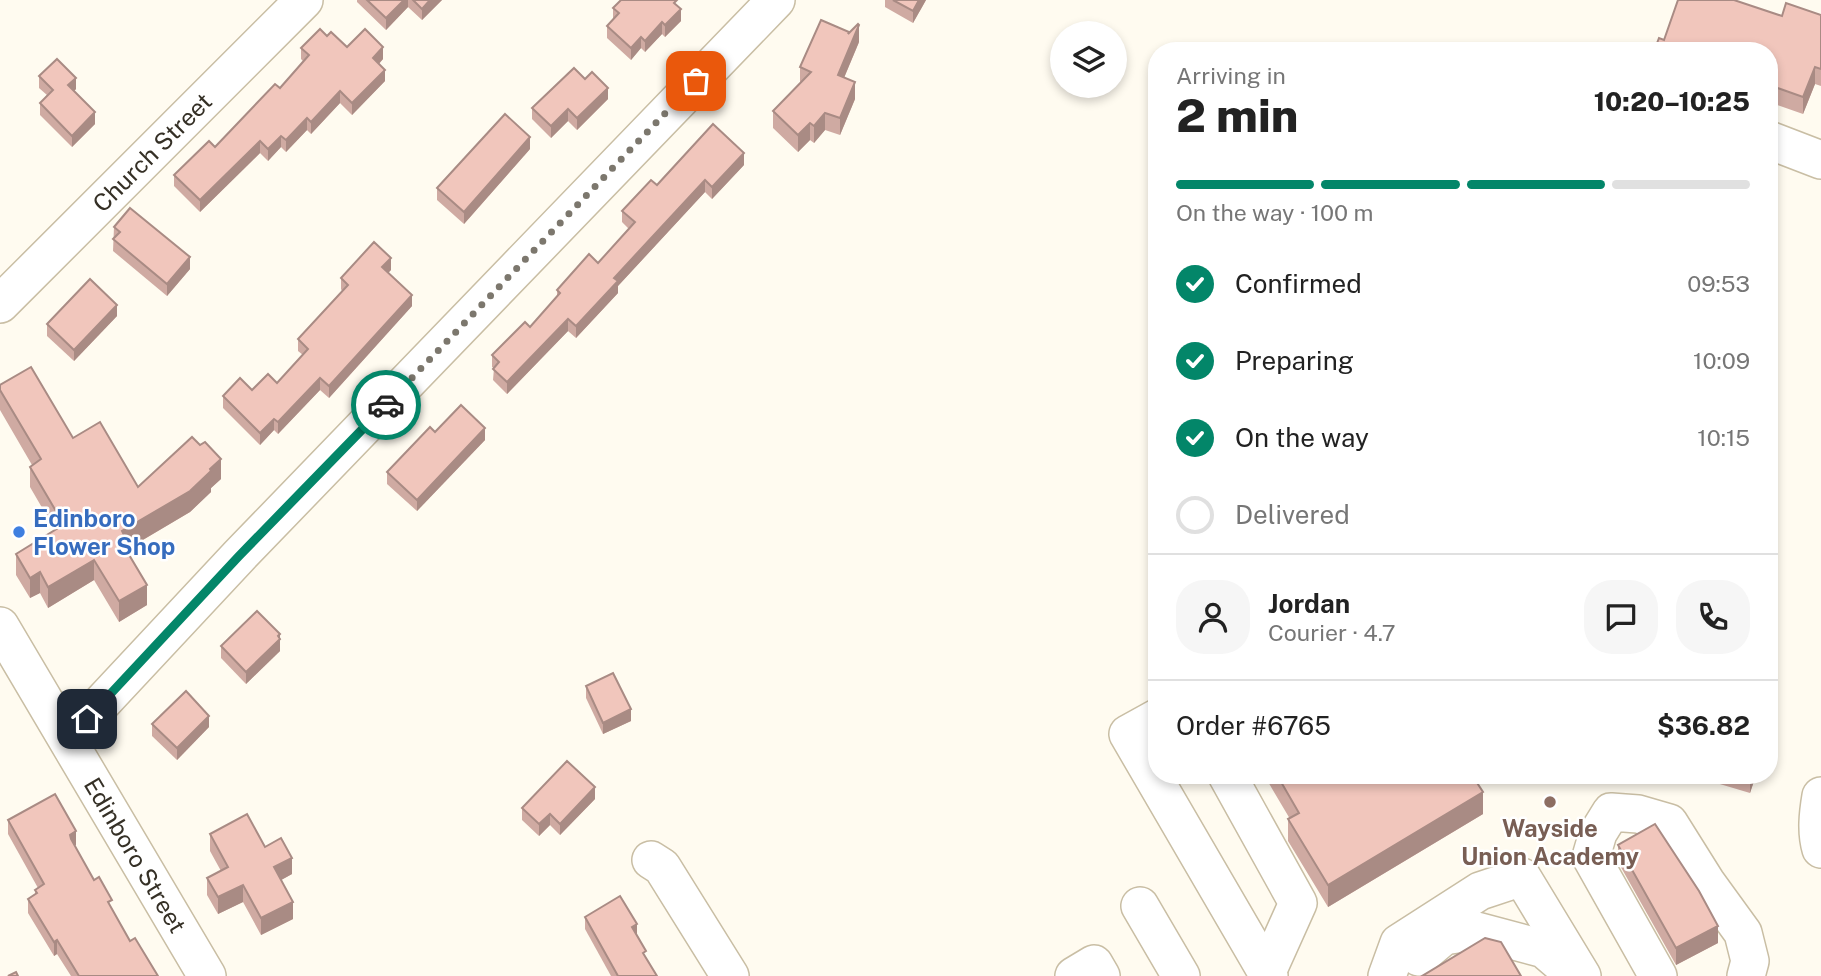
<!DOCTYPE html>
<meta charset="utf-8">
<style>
:root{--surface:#fff;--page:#f6f6f6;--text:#222;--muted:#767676;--line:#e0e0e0;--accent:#038669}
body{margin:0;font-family:"Public Sans",sans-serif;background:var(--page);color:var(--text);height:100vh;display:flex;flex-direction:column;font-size:26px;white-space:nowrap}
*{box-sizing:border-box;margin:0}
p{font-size:23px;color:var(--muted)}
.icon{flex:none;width:38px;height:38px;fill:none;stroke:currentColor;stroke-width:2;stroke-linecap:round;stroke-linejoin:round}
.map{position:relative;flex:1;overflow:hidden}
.sheet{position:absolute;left:1148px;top:42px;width:630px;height:742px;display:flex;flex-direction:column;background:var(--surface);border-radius:28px;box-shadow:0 4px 10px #0003}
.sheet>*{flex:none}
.tools{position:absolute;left:1050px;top:21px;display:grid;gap:14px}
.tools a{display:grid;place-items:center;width:77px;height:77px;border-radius:50%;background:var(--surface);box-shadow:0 4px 10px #0003;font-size:35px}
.pin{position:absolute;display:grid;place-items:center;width:60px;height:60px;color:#fff;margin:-30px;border-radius:14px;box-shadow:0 4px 10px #0006}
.courier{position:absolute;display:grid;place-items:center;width:70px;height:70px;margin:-35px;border:5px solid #038669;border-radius:50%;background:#fff;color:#222;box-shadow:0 2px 9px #0007}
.head em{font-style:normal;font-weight:800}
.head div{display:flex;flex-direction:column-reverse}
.head{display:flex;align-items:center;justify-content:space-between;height:119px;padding:0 28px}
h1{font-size:46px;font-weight:800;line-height:52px}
.bar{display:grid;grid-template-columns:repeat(4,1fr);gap:10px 7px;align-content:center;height:84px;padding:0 28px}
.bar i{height:9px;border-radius:5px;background:var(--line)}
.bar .current{background:var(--accent)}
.bar p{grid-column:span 4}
.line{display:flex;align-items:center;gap:18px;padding:0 28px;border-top:2px solid var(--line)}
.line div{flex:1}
.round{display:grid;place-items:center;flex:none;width:74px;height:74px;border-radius:28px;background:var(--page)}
ol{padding:0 28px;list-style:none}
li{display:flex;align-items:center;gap:21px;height:77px}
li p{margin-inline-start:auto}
li .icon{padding:7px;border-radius:50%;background:var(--accent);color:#fff;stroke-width:4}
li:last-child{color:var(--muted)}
li i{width:38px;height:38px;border:4px solid var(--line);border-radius:50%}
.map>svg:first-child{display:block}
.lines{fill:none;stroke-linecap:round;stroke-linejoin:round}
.minor-casing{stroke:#c9bea4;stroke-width:40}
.minor{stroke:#fff;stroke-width:37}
.wall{fill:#cfaaa2}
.shaded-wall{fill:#a98b84}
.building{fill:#f1c6bc;stroke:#a98b84;stroke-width:2}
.done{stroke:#7c776d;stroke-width:7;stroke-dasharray:0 12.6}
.route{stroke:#038669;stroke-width:9}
.shop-dot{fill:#3f7fe0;stroke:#fff;stroke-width:2.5}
.education-dot{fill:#8d6e63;stroke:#fff;stroke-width:2.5}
.labels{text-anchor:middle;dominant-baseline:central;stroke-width:5;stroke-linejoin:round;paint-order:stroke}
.street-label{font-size:24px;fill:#353026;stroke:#fff}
.shop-label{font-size:24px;font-weight:bold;fill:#366cbe;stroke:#fff;text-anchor:start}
.education-label{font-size:24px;font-weight:bold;fill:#785e54;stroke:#fff}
</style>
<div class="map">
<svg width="1821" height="976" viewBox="0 0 1821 976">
<rect width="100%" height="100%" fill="#fffbf0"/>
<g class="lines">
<!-- minor casing -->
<g class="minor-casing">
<g id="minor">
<polyline points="1769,140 1821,160"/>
<path id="s1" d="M0,304L304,0"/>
<path id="s2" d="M0,626L207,976"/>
<polyline points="1157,718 1128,734 1269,976"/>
<polyline points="68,739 239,556 776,0"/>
<polyline points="1227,775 1298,903 1267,972"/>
<path d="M1821,796C1818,814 1816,832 1821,849"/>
<polyline points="651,860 662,867 730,976"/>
<polyline points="1140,906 1181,976"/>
<polyline points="1419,957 1444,936 1477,931 1544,949 1572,973"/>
<polyline points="1074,976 1094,964 1101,976"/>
<polyline points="1387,976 1399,943 1480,891 1522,877 1582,976"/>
<polyline points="1658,976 1591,857 1598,833 1611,812 1638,814 1669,823 1706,882 1743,933 1750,961 1746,976"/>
</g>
</g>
<!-- minor -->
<use href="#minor" class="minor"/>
</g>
<!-- wall -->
<g class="wall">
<polygon points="357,0 442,0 422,20 408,7 386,30 357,2"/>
<polygon points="885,0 926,0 913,23 885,7"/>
<polygon points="1678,0 1737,0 1736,1 1782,16 1821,15 1821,86 1815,84 1803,114 1769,102 1769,51 1664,40"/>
<polygon points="678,7 681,21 665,37 662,34 645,52 641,48 631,60 607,38 607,26 613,19 613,8"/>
<polygon points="327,36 347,47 383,59 379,64 385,81 352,115 340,103 311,134 307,130 286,152 281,147 268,161 260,153 200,212 174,186 174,175 215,147 280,88 304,62 301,59 301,48"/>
<polygon points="859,42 844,78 855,99 840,135 825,130 814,143 810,140 798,152 773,128 773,111 800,84 800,67"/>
<polygon points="39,76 76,89 74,91 95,124 72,147 40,115 40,103 47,95 39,88"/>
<polygon points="585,79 608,99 577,130 568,121 551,138 532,119 532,108"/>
<polygon points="530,149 464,224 437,200 437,188"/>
<polygon points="744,165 712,199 705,192 618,286 618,293 576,338 568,331 507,394 493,380 494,368 492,367 492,355 530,327 557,297 557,290 598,263 629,229 622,222 622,211 657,185"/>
<polygon points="114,227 190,269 167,296 113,251"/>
<polygon points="391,270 388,273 412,306 329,398 320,390 278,434 274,430 260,445 223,408 223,396 252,390 277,383 303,355 298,351 298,339 342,291 341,289 341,278"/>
<polygon points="117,316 74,361 47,336 47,324"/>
<polygon points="0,385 138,487 221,479 211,488 211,492 190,512 126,550 147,605 119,622 94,580 48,608 40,593 30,598 16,575 16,554 55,530 30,487 30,467 32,465 0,410"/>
<polygon points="435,432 485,440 417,511 387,484 387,472"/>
<polygon points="280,638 280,651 246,684 221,658 221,646"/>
<polygon points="586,686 631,721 603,734 586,698"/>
<polygon points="152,724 209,727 177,760 152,736"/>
<polygon points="1264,775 1472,775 1483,814 1328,907 1288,841 1288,819 1290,819"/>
<polygon points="1713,775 1756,775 1750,793 1713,782"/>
<polygon points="595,799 560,835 550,825 539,836 522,820 522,808"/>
<polygon points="8,820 76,845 74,846 130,941 158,976 71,976 57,954 54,956 28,913 28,899 35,895 35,890 38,888 8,834"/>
<polygon points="210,834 265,847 292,874 281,880 293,919 261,935 243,902 218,914 207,895 207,878 221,871 210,851"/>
<polygon points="1618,845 1718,943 1676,965 1618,862"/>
<polygon points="585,917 646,958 657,976 611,976 585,929"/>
</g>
<!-- shaded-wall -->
<g class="shaded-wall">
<polygon points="404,0 408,0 408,7 386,30 386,18"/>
<polygon points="430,0 442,0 422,20 422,9"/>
<polygon points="919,0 926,0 913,23 913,11"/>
<polygon points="681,9 681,21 665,37 665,25"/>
<polygon points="662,22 662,34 645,52 645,41"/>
<polygon points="859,25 859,42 838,92 838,75"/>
<polygon points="641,37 641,48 631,60 631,48"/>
<polygon points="383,47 383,59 373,70 373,58"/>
<polygon points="1815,67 1815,84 1803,114 1803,97"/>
<polygon points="385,70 385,81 352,115 352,103"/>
<polygon points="76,78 76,89 68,97 68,85"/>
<polygon points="855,82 855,99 840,135 840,118"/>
<polygon points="608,88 608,99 577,130 577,118"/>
<polygon points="340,91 340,103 311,134 311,122"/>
<polygon points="568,109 568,121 551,138 551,126"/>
<polygon points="95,112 95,124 72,147 72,136"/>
<polygon points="825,113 825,130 814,143 814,126"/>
<polygon points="307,118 307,130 286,152 286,140"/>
<polygon points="810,123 810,140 798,152 798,135"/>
<polygon points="281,136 281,147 268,161 268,149"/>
<polygon points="530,137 530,149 464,224 464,212"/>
<polygon points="260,141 260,153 200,212 200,200"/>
<polygon points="744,153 744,165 712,199 712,187"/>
<polygon points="705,180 705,192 618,286 618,293 576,338 576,326 614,278"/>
<polygon points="190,257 190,269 167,296 167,284"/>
<polygon points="391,258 391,270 382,279 382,267"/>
<polygon points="412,295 412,306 329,398 329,386"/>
<polygon points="117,305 117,316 74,361 74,350"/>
<polygon points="568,319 568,331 507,394 507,382"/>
<polygon points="320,378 320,390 278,434 278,422"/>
<polygon points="274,419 274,430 260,445 260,433"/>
<polygon points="485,428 485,440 417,511 417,500"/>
<polygon points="221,459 221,479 211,488 211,492 190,512 124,551 119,538 122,531 210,469"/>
<polygon points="94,560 94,580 48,608 48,587"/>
<polygon points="40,572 40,593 30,598 30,578"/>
<polygon points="147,585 147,605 119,622 119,601"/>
<polygon points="280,634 280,651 246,684 246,672"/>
<polygon points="1773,706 1773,717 1769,730 1769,718"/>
<polygon points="631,709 631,721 603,734 603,723"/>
<polygon points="209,716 209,727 177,760 177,748"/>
<polygon points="1752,775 1756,775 1750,793 1750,781"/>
<polygon points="595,787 595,799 560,835 560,824"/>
<polygon points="1483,792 1483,814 1328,907 1328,885"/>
<polygon points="550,814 550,825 539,836 539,824"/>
<polygon points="76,831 76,845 70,848 70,835"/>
<polygon points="292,858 292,874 274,884 274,867"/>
<polygon points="243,885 243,902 218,914 218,897"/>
<polygon points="293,902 293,919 261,935 261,918"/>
<polygon points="637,924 637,935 632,927"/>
<polygon points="1718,926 1718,943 1676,965 1676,948"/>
<polygon points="57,940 57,954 54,956 54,942"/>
</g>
<!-- building -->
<g class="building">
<polygon points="367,0 404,0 386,18"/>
<polygon points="413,0 430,0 422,9"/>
<polygon points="621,0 677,0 674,3 681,9 665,25 662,22 645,41 641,37 631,48 607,26 619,13 613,8"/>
<polygon points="893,0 919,0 913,11"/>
<polygon points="1678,0 1734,0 1782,16 1786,3 1821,15 1821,69 1815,67 1803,97 1769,85 1769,51 1654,51 1659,38 1664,40"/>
<polygon points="821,20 849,32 848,34 858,24 859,25 838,75 855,82 840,118 825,113 814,126 810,123 798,135 773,111 811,72 800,67"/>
<polygon points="320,29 327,36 331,32 347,47 365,29 383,47 373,58 385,70 352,103 340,91 311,122 307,118 286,140 281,136 268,149 260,141 200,200 174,175 209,141 215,147 275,84 280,88 309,55 301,48"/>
<polygon points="57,59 76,78 68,85 95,112 72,136 40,103 53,90 39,76"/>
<polygon points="574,68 585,79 592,72 608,88 577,118 568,109 551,126 532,108"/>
<polygon points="505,114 530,137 464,212 437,188"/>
<polygon points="713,124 744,153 712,187 705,180 614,278 618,281 576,326 568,319 507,382 493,369 499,362 492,355 525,322 530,327 560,293 557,290 589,254 598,263 635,222 622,211 651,180 657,185"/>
<polygon points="130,208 190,257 167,284 113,239 120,232 114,227"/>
<polygon points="374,242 391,258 382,267 412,295 329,386 320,378 278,422 274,419 260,433 223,396 240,378 252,390 268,374 277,383 308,349 298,339 348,285 341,278"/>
<polygon points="90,279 117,305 74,350 47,324"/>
<polygon points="31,367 73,438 100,422 138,487 192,437 200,445 205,442 221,459 210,469 211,471 190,491 122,531 124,535 119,538 147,585 119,601 94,560 48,587 40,572 30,578 16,554 58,528 57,527 63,523 30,467 41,459 0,390 0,385"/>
<polygon points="461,405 485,428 417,500 387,472 430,427 435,432"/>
<polygon points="257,611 280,634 278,636 280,639 246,672 221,646"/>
<polygon points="613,673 631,709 603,723 586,686"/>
<polygon points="186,691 209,716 177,748 152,724"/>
<polygon points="1769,705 1773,706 1769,718"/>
<polygon points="567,761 595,787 560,824 550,814 539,824 522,808"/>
<polygon points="1277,775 1472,775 1483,792 1328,885 1288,819 1299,813"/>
<polygon points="1730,775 1752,775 1750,781"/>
<polygon points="55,794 76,831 70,835 71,839 94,880 99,877 112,900 108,902 130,941 135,938 158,976 79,976 57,940 54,942 28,899 37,893 35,890 44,884 8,820"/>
<polygon points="247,814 265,847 281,838 292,858 274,867 293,902 261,918 243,885 218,897 207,878 228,867 210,834"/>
<polygon points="1655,824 1699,891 1718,926 1676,948 1618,845"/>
<polygon points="620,896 637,924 632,927 646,951 643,953 657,976 618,976 585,917"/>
<polygon points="1485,938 1501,942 1521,976 1422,976"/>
<polygon points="16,972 18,976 8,976"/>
</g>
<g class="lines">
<!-- done -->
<polyline class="done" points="386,405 696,81"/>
<!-- route -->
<polyline class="route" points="87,719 239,556 386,405"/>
</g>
<!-- markers -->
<circle class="shop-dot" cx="19" cy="532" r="7"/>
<circle class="education-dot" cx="1550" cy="802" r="7"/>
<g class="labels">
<!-- street labels -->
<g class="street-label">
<text stroke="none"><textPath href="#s1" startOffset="215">Church Street</textPath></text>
<text stroke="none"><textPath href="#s2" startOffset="266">Edinboro Street</textPath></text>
</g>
<!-- shop labels -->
<g class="shop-label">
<text x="33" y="518">Edinboro<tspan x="33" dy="28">Flower Shop</tspan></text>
</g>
<!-- education labels -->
<g class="education-label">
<text x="1550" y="828">Wayside<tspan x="1550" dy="28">Union Academy</tspan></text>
</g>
</g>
</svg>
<div class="tools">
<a><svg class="icon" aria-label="layers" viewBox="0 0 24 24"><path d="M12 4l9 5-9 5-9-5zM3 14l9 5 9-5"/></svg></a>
</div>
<div class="pin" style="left:696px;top:81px;background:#ea580c"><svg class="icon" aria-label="bag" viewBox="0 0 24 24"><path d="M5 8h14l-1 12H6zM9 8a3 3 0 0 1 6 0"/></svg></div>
<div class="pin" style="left:87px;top:719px;background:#1f2937"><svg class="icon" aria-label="home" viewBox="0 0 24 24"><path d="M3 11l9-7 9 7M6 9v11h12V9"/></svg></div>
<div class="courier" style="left:386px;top:405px"><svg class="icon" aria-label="car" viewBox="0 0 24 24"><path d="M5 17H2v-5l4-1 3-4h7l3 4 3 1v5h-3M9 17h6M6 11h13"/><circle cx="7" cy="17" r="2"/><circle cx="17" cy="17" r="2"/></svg></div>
<section class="sheet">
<div class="head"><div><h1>2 min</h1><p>Arriving in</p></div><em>10:20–10:25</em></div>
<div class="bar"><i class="current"></i><i class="current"></i><i class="current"></i><i></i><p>On the way · 100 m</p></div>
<ol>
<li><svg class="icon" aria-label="check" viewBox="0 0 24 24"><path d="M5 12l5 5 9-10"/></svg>Confirmed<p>09:53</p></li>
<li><svg class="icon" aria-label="check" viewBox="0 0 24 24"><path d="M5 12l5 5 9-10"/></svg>Preparing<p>10:09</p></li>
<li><svg class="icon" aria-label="check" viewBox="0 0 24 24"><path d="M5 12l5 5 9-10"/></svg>On the way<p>10:15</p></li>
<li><i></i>Delivered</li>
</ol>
<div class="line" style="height:126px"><a class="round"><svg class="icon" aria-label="person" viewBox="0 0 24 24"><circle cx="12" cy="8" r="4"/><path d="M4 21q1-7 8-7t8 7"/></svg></a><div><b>Jordan</b><p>Courier · 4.7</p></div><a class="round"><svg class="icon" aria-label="chat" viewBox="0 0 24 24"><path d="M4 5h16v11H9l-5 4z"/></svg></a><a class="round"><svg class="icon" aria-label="phone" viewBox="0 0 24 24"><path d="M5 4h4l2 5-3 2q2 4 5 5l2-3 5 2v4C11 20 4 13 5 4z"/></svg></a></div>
<div class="line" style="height:91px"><div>Order #6765</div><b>$36.82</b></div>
</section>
</div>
